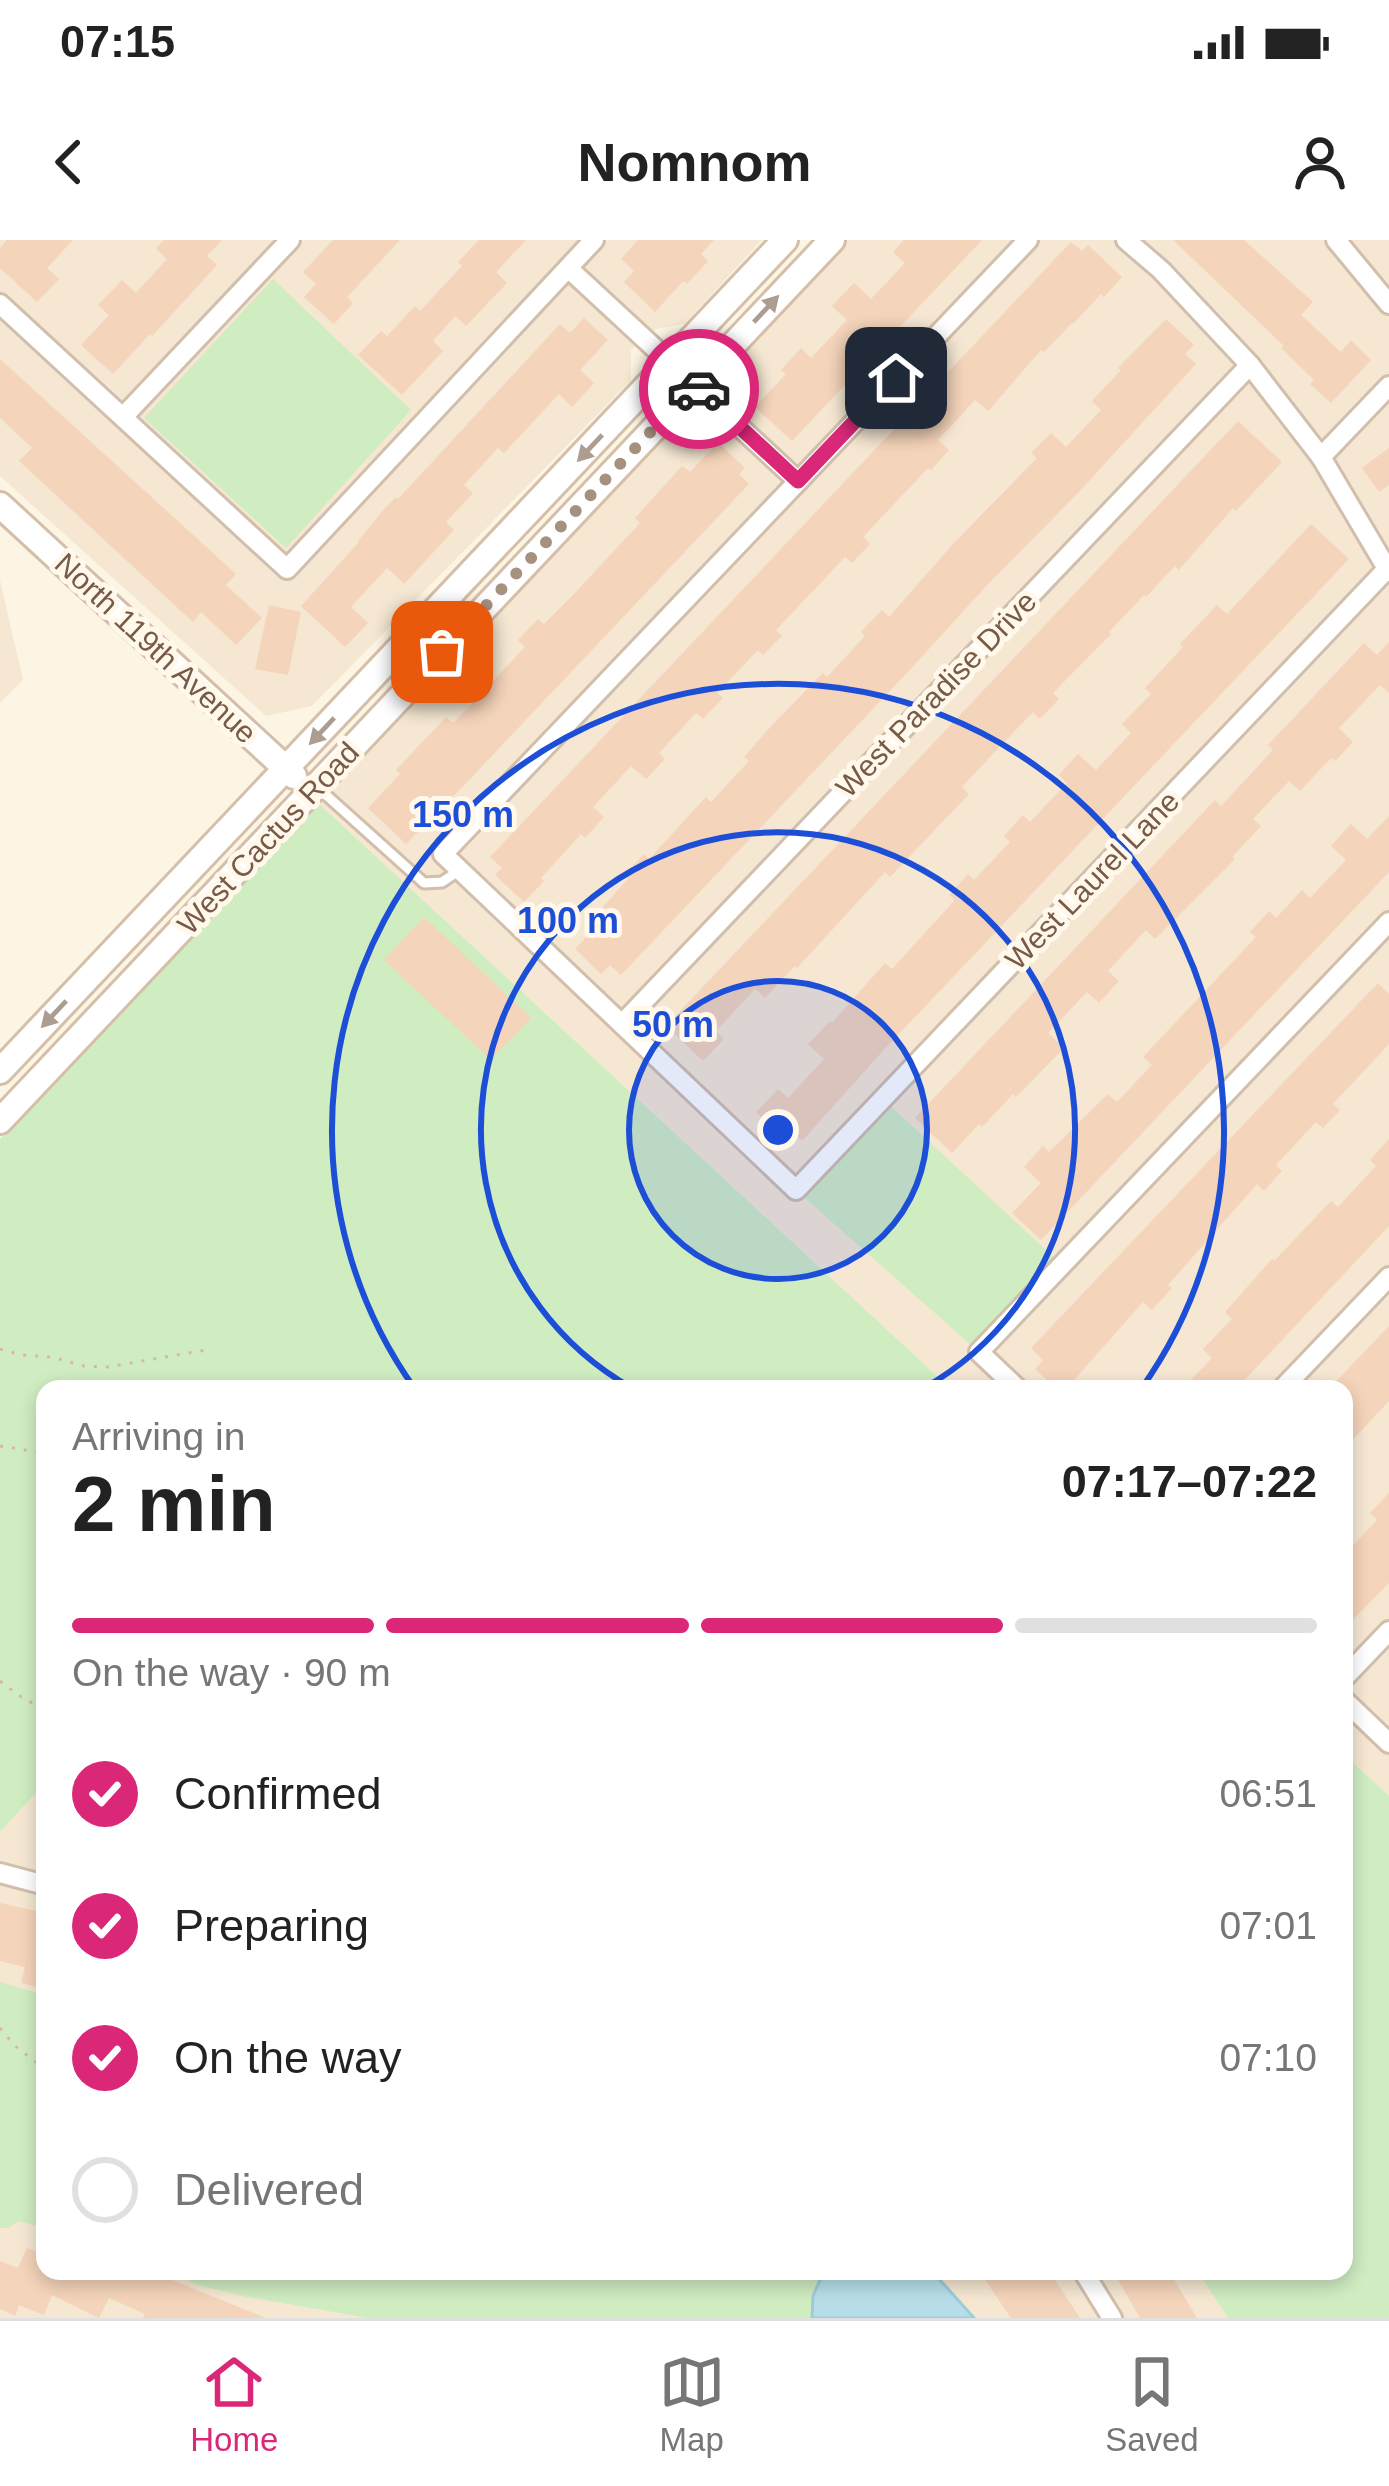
<!DOCTYPE html>
<meta charset="utf-8">
<style>
:root{--surface:#fff;--page:#f2f2f2;--text:#222;--muted:#767676;--line:#e0e0e0;--accent:#db2777}
body{margin:0;font-family:Helvetica,sans-serif;background:var(--page);color:var(--text);height:100vh;display:flex;flex-direction:column;font-size:45px;white-space:nowrap}
*{box-sizing:border-box;margin:0}
p{font-size:39px;color:var(--muted)}
.icon{flex:none;width:66px;height:66px;fill:none;stroke:currentColor;stroke-width:2;stroke-linecap:round;stroke-linejoin:round}
.map{position:relative;flex:1;overflow:hidden}
.sheet{position:absolute;left:36px;top:1140px;width:1317px;height:900px;display:flex;flex-direction:column;background:var(--surface);border-radius:24px;box-shadow:0 6px 18px #0003}
.sheet>*{flex:none}
.pin{position:absolute;display:grid;place-items:center;width:102px;height:102px;color:#fff;margin:-51px;border-radius:24px;box-shadow:0 6px 18px #0006}
.courier{position:absolute;display:grid;place-items:center;width:120px;height:120px;margin:-60px;border:9px solid #db2777;border-radius:50%;background:#fff;color:#222;box-shadow:0 3px 15px #0007}
.headline em{font-style:normal;font-weight:800}
.headline div{display:flex;flex-direction:column-reverse}
.headline{display:flex;align-items:center;justify-content:space-between;height:204px;padding:0 36px}
h1{font-size:78px;font-weight:800;line-height:90px}
.bar{display:grid;grid-template-columns:repeat(4,1fr);gap:18px 12px;align-content:center;height:144px;padding:0 36px}
.bar i{height:15px;border-radius:9px;background:var(--line)}
.bar .current{background:var(--accent)}
.bar p{grid-column:span 4}
ol{padding:0 36px;list-style:none}
li{display:flex;align-items:center;gap:36px;height:132px}
li p{margin-inline-start:auto}
li .icon{padding:12px;border-radius:50%;background:var(--accent);color:#fff;stroke-width:4}
li:last-child{color:var(--muted)}
li i{width:66px;height:66px;border:6px solid var(--line);border-radius:50%}
.status{display:flex;justify-content:space-between;align-items:center;height:84px;padding:0 60px;background:var(--surface);direction:ltr}
.status svg{height:33px;fill:currentColor}
header{display:flex;justify-content:space-between;align-items:center;height:156px;padding:0 36px;background:var(--surface);font-size:54px;font-weight:800}
.tabs{display:flex;justify-content:space-around;align-items:center;height:168px;border-top:3px solid var(--line);background:var(--surface);font-size:33px;color:var(--muted)}
.tabs a{display:grid;justify-items:center;gap:6px}
.tabs .current{color:var(--accent)}
.map>svg:first-child{display:block}
.residential{fill:#f5e7d2}
.green{fill:#d0ecc1}
.water{fill:#b7dee8;stroke:#9dcdda;stroke-width:3}
.building{fill:#f4d4ba}
.lines{fill:none;stroke-linecap:round;stroke-linejoin:round}
.lane-casing{stroke:#d1bfac;stroke-width:15}
.street-casing{stroke:#d1bfac;stroke-width:24}
.secondary-casing{stroke:#d5bfa9;stroke-width:30}
.path{stroke:#d9b89d;stroke-width:3;stroke-dasharray:3 9;stroke-linecap:butt}
.lane{stroke:#fff;stroke-width:9}
.street{stroke:#fff;stroke-width:18}
.secondary{stroke:#fff;stroke-width:24}
.oneway{fill:#ad9d91}
.done{stroke:#a6917f;stroke-width:12;stroke-dasharray:0 21.6}
.route{stroke:#db2777;stroke-width:15}
.ring{fill:none;stroke:#1d4ed8;stroke-width:6}
.labels{text-anchor:middle;dominant-baseline:central;stroke-width:10;stroke-linejoin:round;paint-order:stroke}
.street-label{font-size:30px;fill:#775b48;stroke:#fff8eb}
.centre{fill:#1d4ed8;stroke:#fff8eb;stroke-width:6}
.ring-label{font-size:36px;text-anchor:middle;font-weight:bold;fill:#1d4ed8;stroke:#fff8eb;stroke-width:10;stroke-linejoin:round;paint-order:stroke}
</style>
<div class="status"><b>07:15</b><svg viewBox="0 0 49 12"><path d="M0 12V9h3v3zM5 12V6h3v6zM10 12V3h3v9zM15 12V0h3v12zM26 1h20v11H26zM47 4h2v5h-2z"/></svg></div>
<header><svg class="icon" aria-label="back" viewBox="0 0 24 24"><path d="M15 5l-7 7 7 7"/></svg>Nomnom<svg class="icon" aria-label="person" viewBox="0 0 24 24"><circle cx="12" cy="8" r="4"/><path d="M4 21q1-7 8-7t8 7"/></svg></header>
<div class="map">
<svg width="1389" height="2078" viewBox="0 0 1389 2078">
<rect width="100%" height="100%" fill="#fdf5e4"/>
<!-- residential -->
<g class="residential">
<polygon points="0,0 762,0 684,84 656,89 631,110 631,140 312,466 266,476 0,236"/>
<polygon points="846,0 1389,0 1389,1556 1344,1514 1344,1149 951,1149 317,562"/>
<polygon points="0,340 23,440 0,463"/>
<polygon points="45,1543 45,2031 1197,2031 1228,2078 0,2078 0,1592"/>
</g>
<!-- green -->
<g class="green">
<polygon points="273,39 411,170 286,308 144,178"/>
<polygon points="317,562 951,1149 45,1149 45,1543 0,1592 0,899"/>
<polygon points="883,859 1062,1025 979,1112 796,950"/>
<polygon points="1344,1514 1389,1556 1389,2078 1228,2078 1197,2031 1344,2031"/>
<polygon points="0,1742 45,1755 45,1988 19,1981 8,1988 0,1988"/>
<polygon points="175,2031 932,2031 974,2078 368,2078 242,2056 194,2044"/>
</g>
<!-- water -->
<polygon class="water" points="824,2031 932,2031 974,2078 812,2078 813,2056"/>
<!-- building -->
<g class="building">
<polygon points="7,0 73,0 47,28 59,39 37,62 0,28 0,8"/>
<polygon points="164,0 222,0 207,16 217,25 152,96 150,94 113,134 81,105 109,75 98,65 122,40 136,53 167,19 156,9"/>
<polygon points="333,0 400,0 347,57 353,63 334,84 304,57 316,44 303,32"/>
<polygon points="479,0 526,0 496,32 507,43 466,86 455,76 433,101 443,111 402,155 358,115 381,91 387,96 415,66 420,71 462,26 458,22"/>
<polygon points="638,0 714,0 701,14 708,21 687,44 683,41 655,72 624,42 634,31 621,19"/>
<polygon points="904,0 982,0 792,201 755,167 786,134 781,130 801,108 811,118 847,80 832,66 854,43 871,59 905,23 893,12"/>
<polygon points="1173,0 1244,0 1313,62 1301,75 1341,112 1351,100 1371,120 1331,163 1310,144 1314,140 1281,108 1284,106"/>
<polygon points="1071,2 1082,11 1088,5 1122,37 1104,57 1101,54 1073,84 1072,83 1044,112 1041,110 988,171 975,160 938,200 949,210 931,230 928,228 863,297 870,304 852,323 845,317 813,351 776,390 782,396 763,415 758,410 717,453 723,458 703,479 696,473 659,513 665,519 646,539 631,526 593,567 604,577 585,598 581,594 541,638 544,641 524,662 495,635 502,628 490,617"/>
<polygon points="584,78 608,100 580,130 594,143 572,167 559,154 504,213 498,208 464,245 473,253 446,282 454,290 404,344 387,328 351,367 368,383 345,407 301,366 359,302 358,301 384,269 396,257 398,259 560,84 570,93"/>
<polygon points="1166,79 1194,105 1185,114 1196,124 1076,255 989,343 906,434 621,735 610,725 601,734 575,709 605,677 599,671 628,639 624,636 644,614 649,619 706,557 711,562 749,521 744,517 774,483 823,433 827,437 865,396 861,392 882,370 889,377 953,304 1037,218 1031,213 1051,193 1066,207 1101,170 1092,161 1121,130 1118,128"/>
<polygon points="0,119 236,334 226,345 262,378 236,405 201,372 193,382 19,221 32,208 0,178"/>
<polygon points="1238,181 1282,222 1236,271 1233,268 1179,330 1175,326 1146,357 1144,355 1109,392 1111,394 1053,453 1059,459 1040,479 1033,472 991,516 962,547 969,554 890,637 885,632 797,728 795,726 765,758 755,749 716,791 724,799 703,821 666,786"/>
<polygon points="718,202 745,228 739,234 749,244 470,539 406,604 368,568 400,534 396,530 446,477 453,483 483,452 525,407 518,400 538,379 544,384 574,354 640,283 635,278 682,226 690,232"/>
<polygon points="1389,208 1389,245 1379,252 1362,228"/>
<polygon points="1311,284 1349,319 881,813 802,901 790,890 783,898 756,872 778,849 788,858 824,819 808,804 830,781 832,783 885,723 892,729 955,660 949,655 968,634 974,640 1010,602 1004,596 1023,575 1030,582 1067,543 1059,535 1078,514 1096,530 1131,493 1122,484 1151,454 1145,448 1183,407 1180,404 1217,365 1227,374"/>
<polygon points="269,365 301,372 288,435 255,429"/>
<polygon points="1389,402 1389,453 1380,445 1339,488 1353,502 1335,521 1331,518 1300,551 1289,541 1253,579 1261,586 1232,617 1235,619 1155,699 1146,690 1108,731 1119,741 1099,763 1087,752 1048,793 1064,808 1016,857 1013,854 982,887 979,884 952,913 915,878 1215,560 1221,566 1273,510 1268,505 1364,403 1377,415"/>
<polygon points="1389,576 1389,632 1041,1000 1012,973 1041,943 1024,927 1043,906 1049,912 1108,854 1117,862 1152,825 1143,817 1256,697 1250,692 1269,671 1276,678 1302,650 1310,658 1346,620 1331,606 1351,584 1367,599"/>
<polygon points="424,677 531,778 491,820 384,720"/>
<polygon points="1378,743 1389,754 1389,804 1333,864 1340,870 1323,888 1316,882 1276,925 1282,931 1264,951 1257,944 1168,1045 1172,1048 1152,1070 1143,1062 1066,1149 1057,1149 1035,1129 1043,1120 1031,1108"/>
<polygon points="1389,899 1389,986 1236,1149 1182,1149 1212,1118 1203,1109 1232,1079 1225,1072 1272,1019 1274,1021 1331,961 1338,967 1376,926 1370,920"/>
<polygon points="1389,1086 1389,1161 1344,1209 1344,1149 1329,1149"/>
<polygon points="1389,1253 1389,1343 1344,1389 1344,1315 1377,1280 1370,1273"/>
<polygon points="0,1663 45,1673 45,1736 39,1734 36,1747 21,1743 25,1727 0,1721"/>
<polygon points="27,2008 45,2015 45,2031 150,2031 266,2078 143,2078 145,2074 109,2058 99,2078 52,2055 44,2075 19,2065 15,2076 0,2069 0,2021 18,2028"/>
<polygon points="979,2031 1049,2031 1080,2078 1011,2078"/>
<polygon points="1113,2031 1169,2031 1197,2078 1140,2078"/>
</g>
<g class="lines">
<!-- lane casing -->
<g class="lane-casing">
<polyline id="lane" points="316,546 424,643 442,642 460,630"/>
</g>
<!-- street casing -->
<g class="street-casing">
<g id="street">
<polyline points="1028,0 443,614 796,950 1387,329"/>
<polyline points="1126,0 1161,30 1250,125 1321,217 1389,332"/>
<polyline points="1336,0 1389,64"/>
<polyline points="568,28 798,241"/>
<polyline points="0,64 287,329 594,0"/>
<polyline points="123,177 290,0"/>
<polyline points="1321,217 1389,146"/>
<polyline points="622,784 1250,125"/>
<polyline points="1018,1149 979,1112 1389,682"/>
<polyline points="1282,1149 1389,1037"/>
<polyline points="1344,1438 1389,1391"/>
<polyline points="1344,1460 1389,1503"/>
<polyline points="0,1633 45,1645"/>
<polyline points="1083,2031 1112,2078"/>
</g>
</g>
<!-- secondary casing -->
<g class="secondary-casing">
<g id="secondary">
<polyline points="0,265 294,536"/>
<polyline points="0,831 785,0"/>
<polyline points="0,881 832,0"/>
</g>
</g>
<!-- path -->
<g class="path">
<polyline points="0,1109 21,1115 52,1117 84,1126 107,1127 212,1109"/>
<polyline points="0,1206 45,1213"/>
<polyline points="0,1441 18,1455 45,1470"/>
<polyline points="0,1788 15,1806 45,1829"/>
</g>
<!-- lane -->
<use href="#lane" class="lane"/>
<!-- street -->
<use href="#street" class="street"/>
<!-- secondary -->
<use href="#secondary" class="secondary"/>
</g>
<!-- one-way arrows -->
<defs><path id="oneway-solid" d="M-6-.8H1V-3.2L6.5 0L1 3.2V.8H-6Z" transform="scale(3)"/></defs>
<g class="oneway">
<use href="#oneway-solid" transform="translate(766 69) rotate(-47)"/>
<use href="#oneway-solid" transform="translate(590 208) rotate(133)"/>
<use href="#oneway-solid" transform="translate(322 491) rotate(133)"/>
<use href="#oneway-solid" transform="translate(54 774) rotate(133)"/>
</g>
<g class="lines">
<!-- done -->
<polyline class="done" points="442,412 695,145 699,149"/>
<!-- route -->
<polyline class="route" points="699,149 798,241 896,138"/>
</g>
<!-- distance rings -->
<circle cx="778" cy="890" r="149" fill="#1d4ed8" fill-opacity=".12"/>
<g class="ring">
<circle cx="778" cy="890" r="149"/>
<path d="M632 1148A297 297 0 1 1 924 1148"/>
<path d="M415 1149A446 446 0 1 1 1141 1149"/>
</g>
<g class="labels">
<!-- street labels -->
<g class="street-label">
<text transform="translate(156 408) rotate(43)">North 119th Avenue</text>
<text transform="translate(936 454) rotate(-46)">West Paradise Drive</text>
<text transform="translate(268 598) rotate(-47)">West Cactus Road</text>
<text transform="translate(1092 640) rotate(-46)">West Laurel Lane</text>
</g>
</g>
<circle cx="778" cy="890" r="18" class="centre"/>
<g class="ring-label">
<text x="463" y="587">150 m</text>
<text x="568" y="693">100 m</text>
<text x="673" y="797">50 m</text>
</g>
</svg>
<div class="pin" style="left:442px;top:412px;background:#ea580c"><svg class="icon" aria-label="bag" viewBox="0 0 24 24"><path d="M5 8h14l-1 12H6zM9 8a3 3 0 0 1 6 0"/></svg></div>
<div class="pin" style="left:896px;top:138px;background:#1f2937"><svg class="icon" aria-label="home" viewBox="0 0 24 24"><path d="M3 11l9-7 9 7M6 9v11h12V9"/></svg></div>
<div class="courier" style="left:699px;top:149px"><svg class="icon" aria-label="car" viewBox="0 0 24 24"><path d="M5 17H2v-5l4-1 3-4h7l3 4 3 1v5h-3M9 17h6M6 11h13"/><circle cx="7" cy="17" r="2"/><circle cx="17" cy="17" r="2"/></svg></div>
<section class="sheet">
<div class="headline"><div><h1>2 min</h1><p>Arriving in</p></div><em>07:17–07:22</em></div>
<div class="bar"><i class="current"></i><i class="current"></i><i class="current"></i><i></i><p>On the way · 90 m</p></div>
<ol>
<li><svg class="icon" aria-label="check" viewBox="0 0 24 24"><path d="M5 12l5 5 9-10"/></svg>Confirmed<p>06:51</p></li>
<li><svg class="icon" aria-label="check" viewBox="0 0 24 24"><path d="M5 12l5 5 9-10"/></svg>Preparing<p>07:01</p></li>
<li><svg class="icon" aria-label="check" viewBox="0 0 24 24"><path d="M5 12l5 5 9-10"/></svg>On the way<p>07:10</p></li>
<li><i></i>Delivered</li>
</ol>
</section>
</div>
<nav class="tabs">
<a class="current"><svg class="icon" aria-label="home" viewBox="0 0 24 24"><path d="M3 11l9-7 9 7M6 9v11h12V9"/></svg>Home</a>
<a><svg class="icon" aria-label="map" viewBox="0 0 24 24"><path d="M3 6l6-2 6 2 6-2v14l-6 2-6-2-6 2zM9 4v14M15 6v14"/></svg>Map</a>
<a><svg class="icon" aria-label="saved" viewBox="0 0 24 24"><path d="M7 4h10v16l-5-4-5 4z"/></svg>Saved</a>
</nav>
